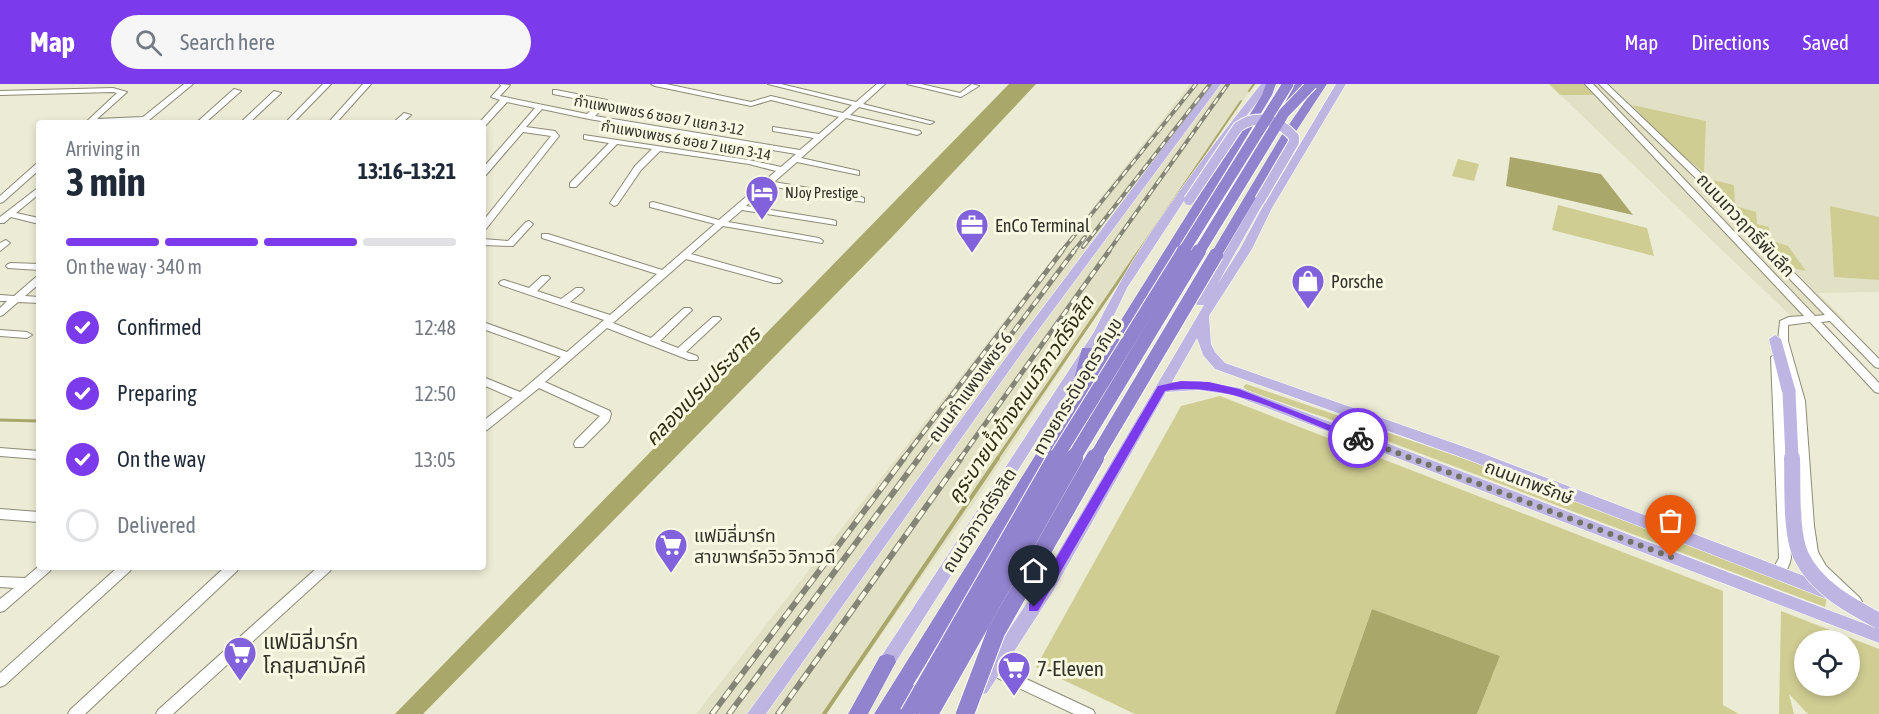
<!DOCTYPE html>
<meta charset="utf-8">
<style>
:root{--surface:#fff;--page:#f6f6f7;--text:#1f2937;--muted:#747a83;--line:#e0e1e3;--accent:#7c3aed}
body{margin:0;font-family:"Asap Condensed","Noto Sans Thai",sans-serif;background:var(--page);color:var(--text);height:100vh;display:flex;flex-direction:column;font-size:22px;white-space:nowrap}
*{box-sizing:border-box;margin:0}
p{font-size:20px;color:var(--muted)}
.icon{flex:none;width:33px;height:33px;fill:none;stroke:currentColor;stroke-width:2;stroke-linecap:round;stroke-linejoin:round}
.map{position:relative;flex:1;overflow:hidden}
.side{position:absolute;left:36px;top:36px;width:450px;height:450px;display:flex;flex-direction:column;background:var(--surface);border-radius:6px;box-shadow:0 3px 9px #0003}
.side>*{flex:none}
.controls{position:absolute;left:1794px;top:546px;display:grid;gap:12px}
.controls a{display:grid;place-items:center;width:66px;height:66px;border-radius:50%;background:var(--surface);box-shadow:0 3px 9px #0003;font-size:30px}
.pin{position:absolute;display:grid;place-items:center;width:51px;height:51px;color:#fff;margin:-62px -26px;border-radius:50% 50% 50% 0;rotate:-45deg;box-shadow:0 0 6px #0007}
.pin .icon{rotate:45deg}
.courier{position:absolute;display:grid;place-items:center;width:60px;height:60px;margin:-30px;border:4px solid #7c3aed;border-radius:50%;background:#fff;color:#222;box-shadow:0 2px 8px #0007}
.head em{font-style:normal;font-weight:700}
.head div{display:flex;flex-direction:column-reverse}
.head{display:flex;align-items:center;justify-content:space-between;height:102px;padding:0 30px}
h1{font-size:39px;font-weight:700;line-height:45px}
.bar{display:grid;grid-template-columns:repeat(4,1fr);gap:9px 6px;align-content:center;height:72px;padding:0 30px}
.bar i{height:8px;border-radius:4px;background:var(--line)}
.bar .active{background:var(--accent)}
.bar p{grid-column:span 4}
ol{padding:0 30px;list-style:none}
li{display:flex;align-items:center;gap:18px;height:66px}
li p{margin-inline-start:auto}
li .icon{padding:6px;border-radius:50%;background:var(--accent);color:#fff;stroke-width:4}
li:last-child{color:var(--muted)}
li i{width:33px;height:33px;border:3px solid var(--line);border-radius:50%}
header{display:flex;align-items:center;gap:36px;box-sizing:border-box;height:84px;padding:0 30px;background:var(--accent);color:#fff}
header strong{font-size:28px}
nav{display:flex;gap:33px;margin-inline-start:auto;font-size:21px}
.search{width:420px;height:54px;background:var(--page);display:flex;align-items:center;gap:15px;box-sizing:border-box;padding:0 21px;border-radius:33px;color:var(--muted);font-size:22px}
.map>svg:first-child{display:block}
.built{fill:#e2e1c5}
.green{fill:#d0cd93;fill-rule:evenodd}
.water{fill:#aaa76b}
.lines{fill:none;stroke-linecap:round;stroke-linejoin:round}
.stream-far2{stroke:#aaa76b;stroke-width:2}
.stream-far1{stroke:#aaa76b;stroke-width:3}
.stream{stroke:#aaa76b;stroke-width:4}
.minor-casing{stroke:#8c8b77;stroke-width:2}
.major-casing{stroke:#fff;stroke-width:1}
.highway-casing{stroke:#fff;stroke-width:1}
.minor{fill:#fff;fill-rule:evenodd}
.major{fill:#beb5e2;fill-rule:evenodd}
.highway{fill:#9283cf;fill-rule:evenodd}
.rail-far2-casing{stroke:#858577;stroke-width:4}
.rail-far1-casing{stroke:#858577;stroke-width:5}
.rail-casing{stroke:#858577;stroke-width:6}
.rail-far2{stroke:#f9f9e3;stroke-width:2;stroke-dasharray:7;stroke-linecap:butt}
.rail-far1{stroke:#f9f9e3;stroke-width:3;stroke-dasharray:8;stroke-linecap:butt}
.rail{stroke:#f9f9e3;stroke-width:4;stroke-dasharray:10;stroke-linecap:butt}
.major-bridge-far2-casing{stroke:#fff;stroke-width:12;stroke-linecap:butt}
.major-bridge-far1-casing{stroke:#fff;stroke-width:14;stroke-linecap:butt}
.major-bridge-casing{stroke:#fff;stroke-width:17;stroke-linecap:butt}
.highway-bridge-far2-casing{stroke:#fff;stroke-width:13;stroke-linecap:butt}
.highway-bridge-far1-casing{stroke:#fff;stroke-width:16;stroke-linecap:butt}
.highway-bridge-casing{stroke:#fff;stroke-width:20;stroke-linecap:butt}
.major-bridge-far2{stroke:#beb5e2;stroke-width:10}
.major-bridge-far1{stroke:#beb5e2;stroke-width:13}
.major-bridge{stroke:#beb5e2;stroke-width:16}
.highway-bridge-far2{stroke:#9283cf;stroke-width:11}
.highway-bridge-far1{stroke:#9283cf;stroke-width:14}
.highway-bridge{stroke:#9283cf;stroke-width:18}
.route{fill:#7c3aed}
.done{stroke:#727266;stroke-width:6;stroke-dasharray:0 10.8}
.labels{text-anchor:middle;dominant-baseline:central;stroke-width:6;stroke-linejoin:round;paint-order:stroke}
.far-street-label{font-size:15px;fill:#313129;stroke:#f9f9e3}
.far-poi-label{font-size:15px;fill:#313129;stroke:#f9f9e3;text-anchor:start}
.poi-label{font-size:18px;fill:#313129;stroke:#f9f9e3;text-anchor:start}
.street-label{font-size:18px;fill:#313129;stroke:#f9f9e3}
.water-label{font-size:20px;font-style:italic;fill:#2d2b0f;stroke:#f9f9e3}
.near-poi-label{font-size:21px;fill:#313129;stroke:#f9f9e3;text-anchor:start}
</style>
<header>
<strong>Map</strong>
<div class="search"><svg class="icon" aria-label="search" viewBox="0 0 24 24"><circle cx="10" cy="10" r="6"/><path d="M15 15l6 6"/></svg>Search here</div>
<nav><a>Map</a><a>Directions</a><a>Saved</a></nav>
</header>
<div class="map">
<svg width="1879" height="630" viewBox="0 0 1879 630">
<rect width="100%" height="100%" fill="#ececd6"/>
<!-- built -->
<g class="built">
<polygon points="1190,0 1255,0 1152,146 978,413 826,630 696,630"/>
<polygon points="1549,0 1879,0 1879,208 1818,209 1847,238 1798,239"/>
</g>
<!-- green -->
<g class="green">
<polygon points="1549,0 1586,0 1596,11 1560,11"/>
<polygon points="1632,21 1706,37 1704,89 1665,56"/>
<polygon points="1458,75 1479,80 1474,97 1452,92"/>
<polygon points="1708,95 1734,101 1735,122 1756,128 1757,140 1769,143 1770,156 1788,162 1806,187 1793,184"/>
<polygon points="1558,121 1647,144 1654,172 1552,146"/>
<polygon points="1830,122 1879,133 1879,196 1834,193"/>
<polygon points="1246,300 1526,396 1827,512 1825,523 1332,336 1248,307 1243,303"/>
<polygon points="1220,312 1723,507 1723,621 1739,630 1477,630 1500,572 1372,525 1335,630 1135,630 1036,583 1181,322"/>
<path d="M1781,527L1879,565V630H1808L1789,610L1794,630H1779ZM1804,556H1850V602H1804Z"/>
</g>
<!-- water -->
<g class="water">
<polygon points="1009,0 1036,0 892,153 423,630 395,630"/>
<polygon points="1510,73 1601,90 1633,131 1506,102"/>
<polygon points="1372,525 1500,572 1477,630 1335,630"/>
</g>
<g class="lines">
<!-- stream-far2 -->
<g class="stream-far2">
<polyline points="1249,7 1254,0"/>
<polyline points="1138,168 1241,17"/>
</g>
<!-- stream-far1 -->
<g class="stream-far1">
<polyline points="0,336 39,337"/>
<polyline points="997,375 1139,167"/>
</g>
<!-- stream -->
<polyline class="stream" points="824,630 998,374"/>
<!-- minor casing -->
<g class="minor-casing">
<g id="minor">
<polygon points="184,0 193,0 148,37 85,39 117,9 113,8 0,11 0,7 113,4 127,8 97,35 143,33"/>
<polygon points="323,0 331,0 293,39 285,39"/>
<polygon points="363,0 371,0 336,39 328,39"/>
<polygon points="500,0 510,1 500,12 587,30 599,19 553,10 553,6 556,6 607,16 607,20 595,32 800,66 814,54 773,47 773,43 819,50 839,33 771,16 751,22 655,2 651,0 666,0 751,18 771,12 843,29 852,21 768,0 781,0 856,18 877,0 885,0 863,20 934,38 930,40 859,23 850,31 920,47 921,49 917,51 846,34 801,74 859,87 859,91 797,78 774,98 861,113 864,114 864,118 769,102 746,122 833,136 836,137 836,141 742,126 728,138 819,154 823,157 822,159 723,142 691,170 780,195 782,197 780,199 774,199 686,175 613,239 651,254 684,224 690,224 692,226 690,228 660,257 678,264 713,233 719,233 721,235 719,237 686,268 697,272 698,274 697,276 689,276 607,244 545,298 610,327 611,330 609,337 583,363 575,363 574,360 575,357 600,332 539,304 487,346 483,347 483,337 513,314 483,301 483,293 520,308 561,273 483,245 483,238 567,268 604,236 501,201 499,199 501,197 504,196 529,204 542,192 548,192 550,194 537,207 561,215 576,204 582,204 584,206 582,208 570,218 610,231 657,190 542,154 542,150 548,150 662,186 715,140 650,123 650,119 653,118 719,136 776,87 749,80 660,67 641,86 617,121 614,122 610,119 635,82 652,65 617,60 576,103 570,103 570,99 609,59 584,55 584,51 749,76 781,83 796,70 589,35 542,25 526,43 555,47 559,52 486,145 483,146 483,137 551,52 523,48 486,91 483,91 483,84 535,24 507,18 486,41 479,39 500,16 491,13 501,2"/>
<polygon points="907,0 921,0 960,9 972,0 979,2 961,13"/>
<polygon points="1585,0 1593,0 1815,232 1825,231 1728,132 1705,103 1599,0 1607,0 1711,99 1734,128 1879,275 1879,284 1875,283 1830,237 1821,238 1879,299 1879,309 1875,308 1810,238 1788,241 1788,257 1805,317 1814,442 1818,468 1826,482 1860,514 1862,518 1860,522 1856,523 1852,522 1818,490 1806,469 1802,442 1795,317 1778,257 1780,237 1789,233 1804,232"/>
<polygon points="234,5 241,7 205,39 196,39"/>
<polygon points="274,7 281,9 249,39 240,39"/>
<polygon points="404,29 411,31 402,39 393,39"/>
<polygon points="36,80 39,80 39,86 3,118 0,119 0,112"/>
<polygon points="39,103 39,110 16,129 39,134 39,140 11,133 4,139 0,139 0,133"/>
<polygon points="529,137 533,140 513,162 483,161 483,155 508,157 526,138"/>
<polygon points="6,156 10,159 0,167 0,159"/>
<polygon points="11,179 39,180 39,186 8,184 6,182 8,180"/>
<polygon points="39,192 39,200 25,212 39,213 39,219 18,218 3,231 0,232 0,224 7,217 0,217 0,211 14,212 36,193"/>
<polygon points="0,246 27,248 32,251 27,254 0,252"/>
<path d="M1776,270L1781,273L1791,474C1789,483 1784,496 1773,493L1771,489L1779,474L1771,273Z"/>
<polygon points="0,364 39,367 39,375 0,372"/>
<polygon points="0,425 39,428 39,438 0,435"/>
<polygon points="39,482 52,483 50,487 4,527 0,528 0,515 14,504 0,503 0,493 25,494"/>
<polygon points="118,483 132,483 130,487 5,601 0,603 0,589"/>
<polygon points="225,483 239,483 237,487 85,630 68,630 70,626"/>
<polygon points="318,483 332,483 330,487 173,630 156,630 158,626"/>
<polygon points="992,579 1093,626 1095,630 1074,630 987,589 985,585 987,581"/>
</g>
</g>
<!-- major casing -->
<g class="major-casing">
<g id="major">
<polygon points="1211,0 1221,0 1031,256 766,630 747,630 1023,250"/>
<path d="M1261,0H1271L1201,91L1127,204L1106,248L887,592L881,595L875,592L872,587L875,582L1094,248C1137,158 1200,78 1261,0Z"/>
<polygon points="1336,0 1346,0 1272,124 1252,165 1209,232 1211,260 1215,268 1225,279 1479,368 1836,504 1838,509 1836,514 1830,516 1824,514 1469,376 1215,285 1203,271 1197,254 1172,298 1199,297 1240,304 1879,545 1879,559 1233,311 1199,306 1166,308 1052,509 987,609 981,611 975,609 972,603 975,597 1040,499 1204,221 1197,221 1195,218 1255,116 1260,113 1265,116 1217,201 1240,165 1262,124"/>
<polygon points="1775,251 1781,255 1796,308 1789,313 1782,308 1769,255"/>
</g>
</g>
<!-- highway casing -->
<g class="highway-casing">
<g id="highway">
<polygon points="1266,0 1276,0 1272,11 913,601 921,603 924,609 909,630 874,630 1073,311 1071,307 1082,264 1092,264 1094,267 1091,284 1262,11"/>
<polygon points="1295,0 1305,0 1290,28 1282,28 1281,26"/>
<polygon points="1317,0 1327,0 1293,52 1222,171 1216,175 1211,174 1210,171 1281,52"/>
<polygon points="887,570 894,572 896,578 868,630 848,630 880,572"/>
</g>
</g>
<!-- minor -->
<use href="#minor" class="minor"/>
<!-- major -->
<use href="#major" class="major"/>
<!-- highway -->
<use href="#highway" class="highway"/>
<!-- rail-far2 casing -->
<g class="rail-far2-casing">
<g id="rail-far2">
<polyline points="1083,163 1210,0"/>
<polyline points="1061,168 1196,0"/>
<polyline points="1073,168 1085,153"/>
<polyline points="1108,168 1228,0"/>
</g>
</g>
<!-- rail-far1 casing -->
<g class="rail-far1-casing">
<g id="rail-far1">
<polyline points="903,375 1062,167"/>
<polyline points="918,375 1074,167"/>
<polyline points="960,375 1109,167"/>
</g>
</g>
<!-- rail casing -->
<g class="rail-casing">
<g id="rail">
<polyline points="712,630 904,374"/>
<polyline points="729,630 919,374"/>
<polyline points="778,630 961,374"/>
</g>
</g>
<!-- rail-far2 -->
<use href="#rail-far2" class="rail-far2"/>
<!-- rail-far1 -->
<use href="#rail-far1" class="rail-far1"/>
<!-- rail -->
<use href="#rail" class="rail"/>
<!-- major-bridge-far2 casing -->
<g class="major-bridge-far2-casing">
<path id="major-bridge-far2" d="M1189,116L1238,43C1257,29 1279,36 1294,53V58L1260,116"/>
</g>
<!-- major-bridge-far1 casing -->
<g class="major-bridge-far1-casing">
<polyline id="major-bridge-far1" points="1789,308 1792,375"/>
</g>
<!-- major-bridge casing -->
<g class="major-bridge-casing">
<path id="major-bridge" d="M1792,374C1793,401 1790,448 1801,472C1817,504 1849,521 1879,537"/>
</g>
<!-- highway-bridge-far2 casing -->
<g class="highway-bridge-far2-casing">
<g id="highway-bridge-far2">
<polyline points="1183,168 1288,0"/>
<polyline points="1199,168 1284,29 1312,0"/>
</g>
</g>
<!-- highway-bridge-far1 casing -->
<g class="highway-bridge-far1-casing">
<g id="highway-bridge-far1">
<polyline points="1055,375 1184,167"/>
<polyline points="1073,375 1199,167"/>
<polyline points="1095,375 1216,171"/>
</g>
</g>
<!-- highway-bridge casing -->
<g class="highway-bridge-casing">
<g id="highway-bridge">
<polyline points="909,630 1056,374"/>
<polyline points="929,630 1074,374"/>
<polyline points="965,630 996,548 1095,374"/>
</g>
</g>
<!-- major-bridge-far2 -->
<use href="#major-bridge-far2" class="major-bridge-far2"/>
<!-- major-bridge-far1 -->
<use href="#major-bridge-far1" class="major-bridge-far1"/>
<!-- major-bridge -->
<use href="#major-bridge" class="major-bridge"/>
<!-- highway-bridge-far2 -->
<use href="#highway-bridge-far2" class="highway-bridge-far2"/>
<!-- highway-bridge-far1 -->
<use href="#highway-bridge-far1" class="highway-bridge-far1"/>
<!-- highway-bridge -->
<use href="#highway-bridge" class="highway-bridge"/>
</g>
<!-- route -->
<path class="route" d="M1181,297L1209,298L1239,305L1363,354L1355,357C1297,335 1227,296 1165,307L1038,527H1029V520L1158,302Z"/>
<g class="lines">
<!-- done -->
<polyline class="done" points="1358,354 1671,473"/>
</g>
<!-- icons -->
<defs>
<g id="hotel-pin" transform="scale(1.725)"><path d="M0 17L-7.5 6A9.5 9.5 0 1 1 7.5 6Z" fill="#8161dc" stroke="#f9f9e3"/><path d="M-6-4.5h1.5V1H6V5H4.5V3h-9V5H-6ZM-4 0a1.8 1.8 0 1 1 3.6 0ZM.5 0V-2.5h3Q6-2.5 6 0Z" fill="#fff"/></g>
<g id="office-pin" transform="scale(1.725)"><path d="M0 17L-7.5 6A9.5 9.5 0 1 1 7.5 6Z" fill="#8161dc" stroke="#f9f9e3"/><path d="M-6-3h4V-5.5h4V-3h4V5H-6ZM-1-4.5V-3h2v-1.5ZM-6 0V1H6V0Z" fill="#fff"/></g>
<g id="shop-pin" transform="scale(1.725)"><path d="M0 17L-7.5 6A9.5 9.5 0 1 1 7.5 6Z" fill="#8161dc" stroke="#f9f9e3"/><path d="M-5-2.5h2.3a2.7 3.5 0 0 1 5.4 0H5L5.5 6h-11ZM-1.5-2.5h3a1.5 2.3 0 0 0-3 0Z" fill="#fff"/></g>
<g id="supermarket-pin" transform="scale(1.725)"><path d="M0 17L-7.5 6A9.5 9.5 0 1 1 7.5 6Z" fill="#8161dc" stroke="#f9f9e3"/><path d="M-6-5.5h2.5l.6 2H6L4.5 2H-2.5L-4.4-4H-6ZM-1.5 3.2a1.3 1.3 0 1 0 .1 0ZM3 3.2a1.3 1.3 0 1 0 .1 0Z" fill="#fff"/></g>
</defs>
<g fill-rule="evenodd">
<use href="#hotel-pin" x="762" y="108"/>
<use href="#office-pin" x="972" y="141"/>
<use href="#shop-pin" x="1308" y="197"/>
<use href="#supermarket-pin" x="671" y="461"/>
<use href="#supermarket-pin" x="240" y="569"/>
<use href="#supermarket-pin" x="1014" y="584"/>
</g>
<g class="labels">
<!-- far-street labels -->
<g class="far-street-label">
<text transform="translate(659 31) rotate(10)">กำแพงเพชร 6 ซอย 7 แยก 3-12</text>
<text transform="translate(686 56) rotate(10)">กำแพงเพชร 6 ซอย 7 แยก 3-14</text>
</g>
<!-- far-poi labels -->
<g class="far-poi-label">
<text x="785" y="108">NJoy Prestige</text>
</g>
<!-- poi labels -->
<g class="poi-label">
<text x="995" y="141">EnCo Terminal</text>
<text x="1331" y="197">Porsche</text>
<text x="694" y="451">แฟมิลี่มาร์ท<tspan x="694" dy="21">สาขาพาร์ควิว วิภาวดี</tspan></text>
</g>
<!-- street labels -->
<g class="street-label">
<text transform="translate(1746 141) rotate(47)">ถนนเทวฤทธิ์พันลึก</text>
<text transform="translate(1077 302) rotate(-59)">ทางยกระดับอุตราภิมุข</text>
<text transform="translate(970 303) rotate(-54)">ถนนกำแพงเพชร 6</text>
<text transform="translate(1529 398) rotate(21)">ถนนเทพรักษ์</text>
<text transform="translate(979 436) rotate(-57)">ถนนวิภาวดีรังสิต</text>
</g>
<!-- water labels -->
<g class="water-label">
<text transform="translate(702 302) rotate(-46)">คลองเปรมประชากร</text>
<text transform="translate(1020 315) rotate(-56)">คูระบายน้ำข้างถนนวิภาวดีรังสิต</text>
</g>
<!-- near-poi labels -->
<g class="near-poi-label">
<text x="263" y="557">แฟมิลี่มาร์ท<tspan x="263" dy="24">โกสุมสามัคคี</tspan></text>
<text x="1037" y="584">7-Eleven</text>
</g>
</g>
</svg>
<div class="controls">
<a><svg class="icon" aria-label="locate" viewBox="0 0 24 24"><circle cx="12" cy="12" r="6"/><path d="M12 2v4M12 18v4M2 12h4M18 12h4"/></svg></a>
</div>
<div class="pin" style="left:1671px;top:473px;background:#ea580c"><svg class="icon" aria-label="bag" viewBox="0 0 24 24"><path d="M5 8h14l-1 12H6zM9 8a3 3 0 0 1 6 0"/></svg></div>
<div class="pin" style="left:1034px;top:523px;background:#1f2937"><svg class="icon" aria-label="home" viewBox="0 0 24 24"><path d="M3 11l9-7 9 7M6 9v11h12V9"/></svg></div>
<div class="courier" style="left:1358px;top:354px"><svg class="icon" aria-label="bike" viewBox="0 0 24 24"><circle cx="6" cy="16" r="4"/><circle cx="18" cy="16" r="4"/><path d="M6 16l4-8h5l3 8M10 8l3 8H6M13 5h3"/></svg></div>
<section class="side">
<div class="head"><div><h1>3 min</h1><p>Arriving in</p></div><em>13:16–13:21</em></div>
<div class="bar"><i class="active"></i><i class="active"></i><i class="active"></i><i></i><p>On the way · 340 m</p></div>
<ol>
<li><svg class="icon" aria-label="check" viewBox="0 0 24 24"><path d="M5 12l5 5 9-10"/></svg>Confirmed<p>12:48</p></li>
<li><svg class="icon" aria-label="check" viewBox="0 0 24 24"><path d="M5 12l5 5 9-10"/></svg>Preparing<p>12:50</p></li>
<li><svg class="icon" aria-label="check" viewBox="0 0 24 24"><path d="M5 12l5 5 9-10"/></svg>On the way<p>13:05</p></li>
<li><i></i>Delivered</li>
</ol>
</section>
</div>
